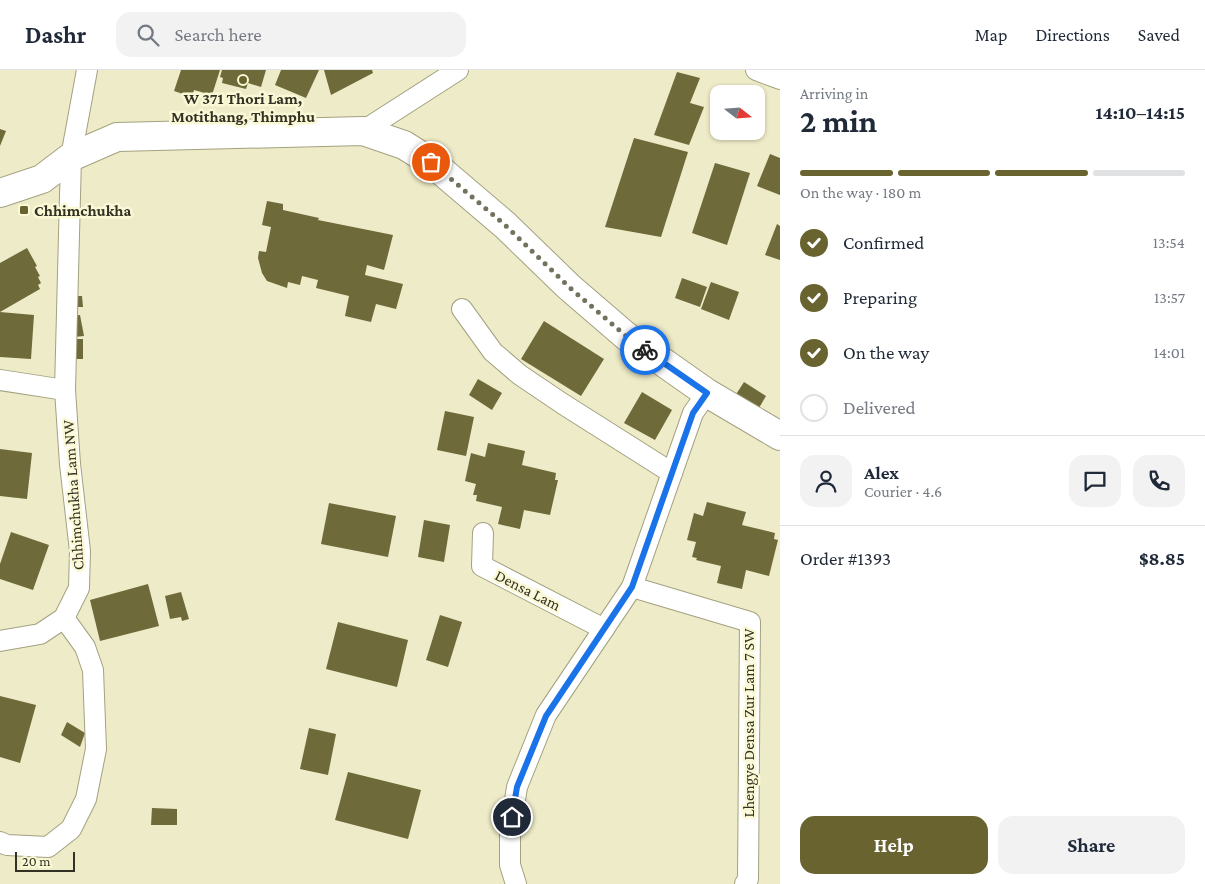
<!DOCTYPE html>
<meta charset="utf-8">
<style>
:root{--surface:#fff;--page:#f2f2f3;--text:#1f2937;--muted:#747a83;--line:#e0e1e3;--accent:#68632f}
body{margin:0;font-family:"Crimson Pro",serif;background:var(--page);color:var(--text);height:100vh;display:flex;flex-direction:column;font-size:19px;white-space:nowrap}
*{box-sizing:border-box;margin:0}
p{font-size:16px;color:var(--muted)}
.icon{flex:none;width:28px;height:28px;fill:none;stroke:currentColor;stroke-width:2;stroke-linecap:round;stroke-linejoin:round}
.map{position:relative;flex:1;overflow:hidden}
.side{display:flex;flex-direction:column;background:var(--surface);width:425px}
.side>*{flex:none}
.needle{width:32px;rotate:107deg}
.controls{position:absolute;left:710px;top:15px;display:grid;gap:10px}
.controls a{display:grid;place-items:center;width:55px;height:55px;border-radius:10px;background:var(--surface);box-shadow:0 1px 4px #0004;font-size:25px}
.scale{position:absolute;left:15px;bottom:12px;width:60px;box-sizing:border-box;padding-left:5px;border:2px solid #323124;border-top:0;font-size:14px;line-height:18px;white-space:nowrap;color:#323124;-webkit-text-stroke:4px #fbf9d5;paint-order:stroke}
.pin{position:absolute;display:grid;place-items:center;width:42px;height:42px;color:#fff;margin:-21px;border:2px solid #fff;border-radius:50%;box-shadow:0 1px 5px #0007}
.courier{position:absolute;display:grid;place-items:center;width:50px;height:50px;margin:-25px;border:4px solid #1a73e8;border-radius:50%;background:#fff;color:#222;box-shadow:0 1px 6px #0007}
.overview em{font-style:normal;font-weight:700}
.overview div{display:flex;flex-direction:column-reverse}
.overview{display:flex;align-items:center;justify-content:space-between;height:85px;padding:0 20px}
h1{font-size:32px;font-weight:700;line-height:38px}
.bar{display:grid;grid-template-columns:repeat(4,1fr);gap:8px 5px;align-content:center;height:60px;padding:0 20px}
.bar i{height:6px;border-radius:4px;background:var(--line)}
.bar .on{background:var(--accent)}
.bar p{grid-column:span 4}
.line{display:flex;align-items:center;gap:12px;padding:0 20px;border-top:1px solid var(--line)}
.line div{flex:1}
.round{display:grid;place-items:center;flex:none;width:52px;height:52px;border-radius:15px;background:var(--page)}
ol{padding:0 20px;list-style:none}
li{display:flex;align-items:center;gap:15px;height:55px}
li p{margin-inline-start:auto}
li .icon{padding:5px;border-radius:50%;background:var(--accent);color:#fff;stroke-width:4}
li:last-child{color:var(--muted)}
li i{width:28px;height:28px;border:2px solid var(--line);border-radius:50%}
.action{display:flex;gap:10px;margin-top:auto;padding:10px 20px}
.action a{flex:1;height:58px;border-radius:15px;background:var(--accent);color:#fff;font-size:20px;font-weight:700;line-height:58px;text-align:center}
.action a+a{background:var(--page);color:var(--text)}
header{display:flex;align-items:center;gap:30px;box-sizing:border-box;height:70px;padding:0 25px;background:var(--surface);border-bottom:1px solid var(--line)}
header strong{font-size:24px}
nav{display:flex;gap:28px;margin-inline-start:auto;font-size:18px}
.search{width:350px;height:45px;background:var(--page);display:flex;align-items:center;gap:12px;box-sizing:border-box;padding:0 18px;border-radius:15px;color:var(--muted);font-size:19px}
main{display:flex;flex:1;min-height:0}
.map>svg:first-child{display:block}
.building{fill:#6f6a39}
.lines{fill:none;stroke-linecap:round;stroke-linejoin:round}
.street-casing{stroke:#a3a180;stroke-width:22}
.secondary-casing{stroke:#a3a180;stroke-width:30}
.street{stroke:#fff;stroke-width:20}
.secondary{stroke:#fff;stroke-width:28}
.done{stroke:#74725d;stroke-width:5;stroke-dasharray:0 9}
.route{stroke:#1a73e8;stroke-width:6}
.poi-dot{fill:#68632f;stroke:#fbf9d5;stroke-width:2}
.labels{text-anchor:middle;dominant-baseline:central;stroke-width:5;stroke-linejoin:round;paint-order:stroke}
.poi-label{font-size:16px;font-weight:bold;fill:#323124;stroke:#fbf9d5}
.street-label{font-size:16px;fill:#323124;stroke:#fbf9d5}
</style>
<header>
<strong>Dashr</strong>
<div class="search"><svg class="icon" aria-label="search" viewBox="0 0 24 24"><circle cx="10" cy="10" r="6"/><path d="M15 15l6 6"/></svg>Search here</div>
<nav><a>Map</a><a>Directions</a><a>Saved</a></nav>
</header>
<main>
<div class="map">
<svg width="780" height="814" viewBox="0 0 780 814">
<rect width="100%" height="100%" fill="#eeebc8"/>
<!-- building -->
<g class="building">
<polygon points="181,0 220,0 212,25 194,20 192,27 174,21"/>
<polygon points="222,0 266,0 261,17 248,13 246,19 222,13 223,8 220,7"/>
<polygon points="281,0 319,0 306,28 275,15"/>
<polygon points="324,0 372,0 373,3 331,25"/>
<polygon points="677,2 700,8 690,33 704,37 689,75 654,65"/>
<polygon points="0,59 6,61 0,76"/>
<polygon points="634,68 688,82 661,167 605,157"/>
<polygon points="770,84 780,88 780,125 757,116"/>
<polygon points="715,93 750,103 727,175 692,163"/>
<polygon points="267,131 283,134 283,140 319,148 318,150 393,165 384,200 367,195 365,205 403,214 396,239 376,234 371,252 345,246 349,226 316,218 318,210 302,206 300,215 288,212 287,218 267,211 262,203 258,188 259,181 266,182 271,157 262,155"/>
<polygon points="777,154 780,156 780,190 765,185"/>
<polygon points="27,178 37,196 35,197 40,206 38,207 41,213 38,215 40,219 0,242 34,245 31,289 0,287 0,193"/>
<polygon points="682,208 707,217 700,237 675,228"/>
<polygon points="711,212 739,222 729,250 701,239"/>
<polygon points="74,226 82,226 83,237 74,237"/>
<polygon points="80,245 84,266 74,267 71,246"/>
<polygon points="544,251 604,289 581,326 521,289"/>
<rect x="72" y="269" width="11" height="20"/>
<polygon points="478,309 502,323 492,340 469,325"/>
<polygon points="744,312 766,326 756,343 733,329"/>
<polygon points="642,322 672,340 655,370 624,353"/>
<polygon points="445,341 474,347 466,386 437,380"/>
<polygon points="488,373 525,381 522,395 556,403 555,410 558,410 550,445 524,440 520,459 498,454 502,437 476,431 477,425 473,425 476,414 465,411 471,383 485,387"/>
<polygon points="0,379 32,383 27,429 0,426"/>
<polygon points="707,432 746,442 742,455 775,463 774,469 778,470 769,506 746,500 742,519 717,513 721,496 696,490 697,488 692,487 696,472 687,470 694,443 703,446"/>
<polygon points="329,433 396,446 388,487 321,474"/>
<polygon points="424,450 450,455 444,492 418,487"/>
<polygon points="11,462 49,475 33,520 0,509 0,494"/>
<polygon points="148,514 159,556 100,571 90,530"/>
<polygon points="181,522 189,549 182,551 181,547 170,549 165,526"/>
<polygon points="440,545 462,552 448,597 426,590"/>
<polygon points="338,552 408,570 397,617 326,599"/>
<polygon points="0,626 36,635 20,693 0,687"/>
<polygon points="67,652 85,663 80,677 61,665"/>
<polygon points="309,658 336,664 328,705 300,699"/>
<polygon points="348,702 421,720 408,769 335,750"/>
<polygon points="152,738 177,739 177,755 151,755"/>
</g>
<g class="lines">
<!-- street casing -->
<g class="street-casing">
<g id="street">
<polyline points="756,0 780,9"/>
<polyline points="363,61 458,0"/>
<polyline points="462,239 493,282 520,305 563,334 672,403"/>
<polyline points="0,310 65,320"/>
<polyline points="483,463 482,496 604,559"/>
<polyline points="632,517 750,552 748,809 745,814"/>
<polyline points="0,571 40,564 64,548 79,518 80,481 70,394 65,320 71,87 87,0"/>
<polyline points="0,772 7,775 48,777 71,759 86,729 96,679 93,600 85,577 64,548"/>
<polyline points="516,814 510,795 510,762 517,717 546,645 632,517 693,343 707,323"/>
</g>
</g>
<!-- secondary casing -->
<g class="secondary-casing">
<polyline id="secondary" points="0,123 42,109 71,87 117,67 363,61 404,75 431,92 505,155 569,217 626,266 707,323 780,366"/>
</g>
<!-- street -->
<use href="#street" class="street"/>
<!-- secondary -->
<use href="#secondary" class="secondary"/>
</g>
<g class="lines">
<!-- done -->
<polyline class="done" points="431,92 505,155 569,217 626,266 645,280"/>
<!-- route -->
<polyline class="route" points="512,747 517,717 546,646 632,517 693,343 707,323 645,280"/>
</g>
<!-- markers -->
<g class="poi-dot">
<circle cx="243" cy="10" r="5"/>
<rect x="19" y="135" width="10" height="10" rx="2.5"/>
</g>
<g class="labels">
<!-- poi labels -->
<g class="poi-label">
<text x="243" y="28">W 371 Thori Lam,<tspan x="243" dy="18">Motithang, Thimphu</tspan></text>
<text x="34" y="140" text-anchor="start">Chhimchukha</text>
</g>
<!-- street labels -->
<g class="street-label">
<text transform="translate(73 425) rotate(-94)">Chhimchukha Lam NW</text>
<text transform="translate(528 520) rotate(27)">Densa Lam</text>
<text transform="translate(748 653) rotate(-90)">Lhengye Densa Zur Lam 7 SW</text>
</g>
</g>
</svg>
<div class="controls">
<a><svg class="needle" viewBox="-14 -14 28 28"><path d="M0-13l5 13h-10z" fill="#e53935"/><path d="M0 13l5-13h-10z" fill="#747a83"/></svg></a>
</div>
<div class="scale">20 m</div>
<div class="pin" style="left:431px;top:92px;background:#ea580c"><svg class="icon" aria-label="bag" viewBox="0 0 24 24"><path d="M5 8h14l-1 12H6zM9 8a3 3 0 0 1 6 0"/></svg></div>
<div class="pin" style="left:512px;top:747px;background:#1f2937"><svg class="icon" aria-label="home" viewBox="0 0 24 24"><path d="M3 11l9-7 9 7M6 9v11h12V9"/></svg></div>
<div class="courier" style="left:645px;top:280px"><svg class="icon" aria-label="bike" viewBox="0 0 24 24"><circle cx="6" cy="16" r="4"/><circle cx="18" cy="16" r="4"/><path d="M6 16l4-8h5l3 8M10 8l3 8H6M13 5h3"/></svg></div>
</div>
<section class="side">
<div class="overview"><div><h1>2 min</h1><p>Arriving in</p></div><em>14:10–14:15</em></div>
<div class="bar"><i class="on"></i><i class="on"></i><i class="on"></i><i></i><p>On the way · 180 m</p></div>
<ol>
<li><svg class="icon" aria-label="check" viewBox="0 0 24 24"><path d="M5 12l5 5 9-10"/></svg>Confirmed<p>13:54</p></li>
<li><svg class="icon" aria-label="check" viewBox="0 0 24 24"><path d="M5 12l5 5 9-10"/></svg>Preparing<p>13:57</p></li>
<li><svg class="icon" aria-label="check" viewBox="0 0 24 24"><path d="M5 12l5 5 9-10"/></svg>On the way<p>14:01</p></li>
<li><i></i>Delivered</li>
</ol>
<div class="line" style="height:90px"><a class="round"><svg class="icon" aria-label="person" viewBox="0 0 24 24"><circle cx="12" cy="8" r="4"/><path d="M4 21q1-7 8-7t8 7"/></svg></a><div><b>Alex</b><p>Courier · 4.6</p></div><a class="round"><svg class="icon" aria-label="chat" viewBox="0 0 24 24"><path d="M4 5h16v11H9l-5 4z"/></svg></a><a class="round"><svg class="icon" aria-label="phone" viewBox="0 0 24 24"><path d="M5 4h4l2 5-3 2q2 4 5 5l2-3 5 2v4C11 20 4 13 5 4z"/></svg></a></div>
<div class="line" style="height:65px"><div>Order #1393</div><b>$8.85</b></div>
<div class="action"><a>Help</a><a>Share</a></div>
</section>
</main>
